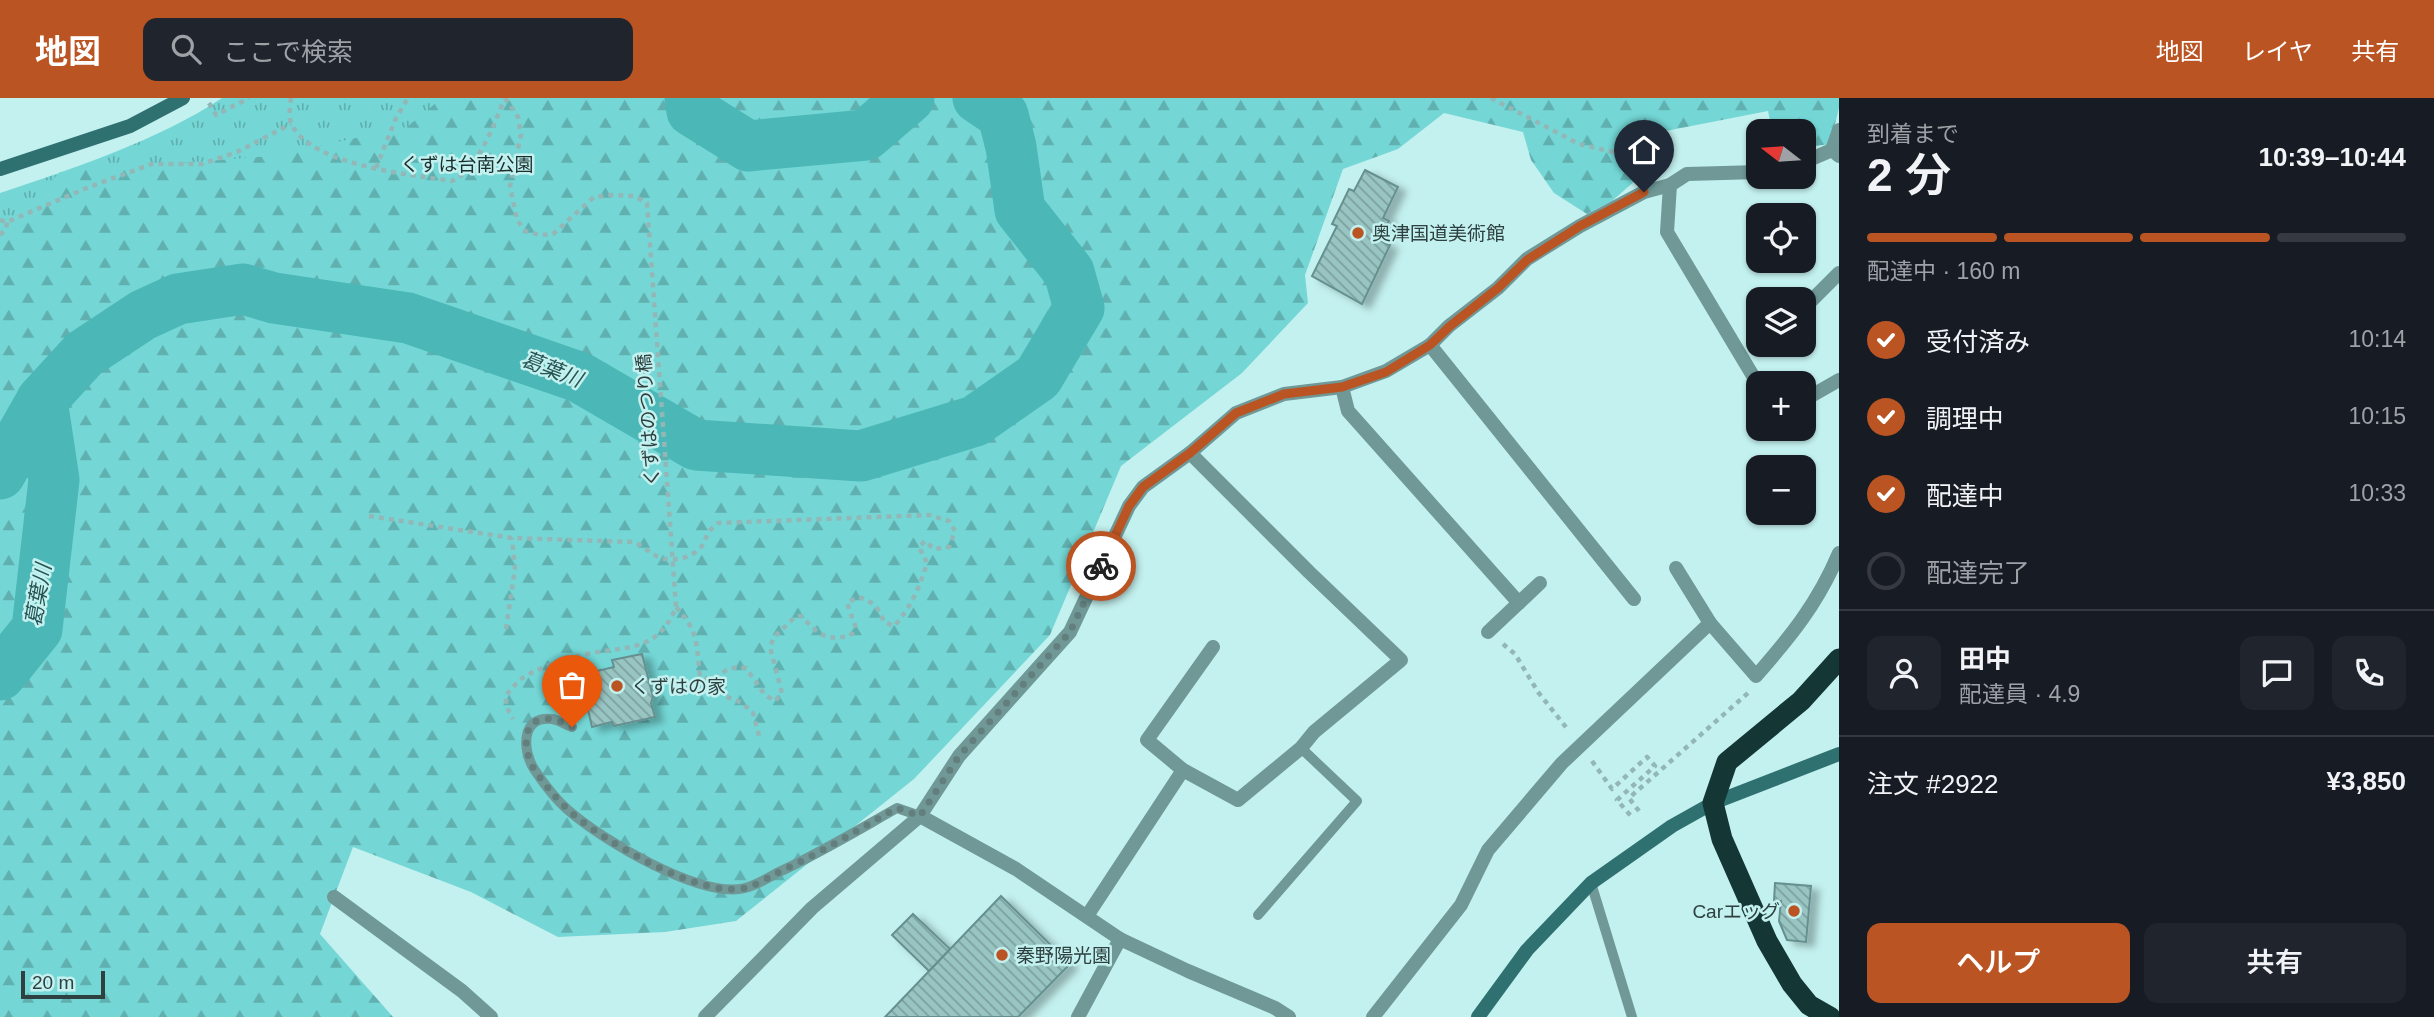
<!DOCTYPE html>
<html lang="ja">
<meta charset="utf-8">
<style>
:root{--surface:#171b24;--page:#20242c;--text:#f1f3f6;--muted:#9ea1a6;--line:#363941;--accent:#ba5523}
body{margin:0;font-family:Helvetica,"Noto Sans JP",sans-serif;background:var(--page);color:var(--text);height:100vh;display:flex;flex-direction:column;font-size:26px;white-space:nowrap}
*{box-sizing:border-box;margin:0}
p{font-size:23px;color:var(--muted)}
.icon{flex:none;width:38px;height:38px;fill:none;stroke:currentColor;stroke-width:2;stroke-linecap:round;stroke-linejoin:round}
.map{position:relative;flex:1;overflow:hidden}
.sheet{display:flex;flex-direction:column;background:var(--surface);width:595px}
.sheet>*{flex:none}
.needle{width:46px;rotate:287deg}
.tools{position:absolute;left:1746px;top:21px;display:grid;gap:14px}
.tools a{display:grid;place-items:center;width:70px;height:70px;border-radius:14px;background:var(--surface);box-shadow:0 2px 5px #0004;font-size:35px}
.scale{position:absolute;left:21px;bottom:18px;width:84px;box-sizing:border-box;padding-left:7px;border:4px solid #2e4040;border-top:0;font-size:19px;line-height:24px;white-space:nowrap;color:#2e4040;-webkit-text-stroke:5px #c3f1ef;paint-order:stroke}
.pin{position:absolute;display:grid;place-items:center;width:60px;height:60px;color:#fff;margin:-72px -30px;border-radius:50% 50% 50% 0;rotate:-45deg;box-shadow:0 0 7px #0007}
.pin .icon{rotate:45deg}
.courier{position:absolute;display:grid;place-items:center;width:70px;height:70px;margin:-35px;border:5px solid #ba5523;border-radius:50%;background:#fff;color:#222;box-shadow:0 2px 9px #0007}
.overview em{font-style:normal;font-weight:600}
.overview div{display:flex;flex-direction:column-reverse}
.overview{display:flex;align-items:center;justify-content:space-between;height:119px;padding:0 28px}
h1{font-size:46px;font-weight:600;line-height:52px}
.bar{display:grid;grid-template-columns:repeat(4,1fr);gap:10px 7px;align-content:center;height:84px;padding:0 28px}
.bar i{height:9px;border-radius:5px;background:var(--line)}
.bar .active{background:var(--accent)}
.bar p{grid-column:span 4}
.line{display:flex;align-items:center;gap:18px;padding:0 28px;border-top:2px solid var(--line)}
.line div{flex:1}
.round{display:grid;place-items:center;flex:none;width:74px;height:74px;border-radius:14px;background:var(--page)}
ol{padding:0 28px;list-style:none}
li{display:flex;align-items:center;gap:21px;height:77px}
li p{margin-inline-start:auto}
li .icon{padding:7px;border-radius:50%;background:var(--accent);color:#fff;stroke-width:4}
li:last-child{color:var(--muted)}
li i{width:38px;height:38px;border:4px solid var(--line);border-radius:50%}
.cta{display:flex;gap:14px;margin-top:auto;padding:14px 28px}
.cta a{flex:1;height:80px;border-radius:14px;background:var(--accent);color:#fff;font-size:28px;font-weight:600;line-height:80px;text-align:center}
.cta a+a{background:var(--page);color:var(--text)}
header{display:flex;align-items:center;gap:42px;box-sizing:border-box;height:98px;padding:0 35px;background:var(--accent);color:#fff}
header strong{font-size:33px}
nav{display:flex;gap:38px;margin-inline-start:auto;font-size:24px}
.search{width:490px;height:63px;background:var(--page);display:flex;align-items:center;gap:18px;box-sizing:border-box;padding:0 24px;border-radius:14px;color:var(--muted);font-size:26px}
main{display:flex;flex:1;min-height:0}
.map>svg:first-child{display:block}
.grass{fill:url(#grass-tufts)}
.forest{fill:url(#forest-firs)}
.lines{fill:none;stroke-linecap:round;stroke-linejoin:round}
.river{stroke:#4bb8b7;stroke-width:51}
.building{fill:url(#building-back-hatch);stroke:#66908f;stroke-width:2;filter:url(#shadow)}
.path{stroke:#93b7b6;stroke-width:4.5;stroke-dasharray:5 5;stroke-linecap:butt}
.lane{stroke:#6f9897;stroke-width:10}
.street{stroke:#6f9897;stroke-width:14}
.secondary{stroke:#2e7170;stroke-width:14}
.highway{stroke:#143736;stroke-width:21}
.done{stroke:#627e7d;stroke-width:7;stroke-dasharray:0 12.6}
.route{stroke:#ba5523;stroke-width:9}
.poi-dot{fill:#ba5523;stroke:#c3f1ef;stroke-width:2.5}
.labels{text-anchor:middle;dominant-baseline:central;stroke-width:5;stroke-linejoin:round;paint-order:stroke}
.park-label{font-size:19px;fill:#1a2e2d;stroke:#c3f1ef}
.poi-label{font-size:19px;fill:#2e4040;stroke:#c3f1ef;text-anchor:start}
.street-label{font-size:19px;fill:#2e4040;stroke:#c3f1ef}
.water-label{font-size:21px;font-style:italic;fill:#255453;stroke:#c3f1ef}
</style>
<header>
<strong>地図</strong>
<div class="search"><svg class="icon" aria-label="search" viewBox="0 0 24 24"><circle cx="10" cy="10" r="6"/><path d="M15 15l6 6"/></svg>ここで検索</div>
<nav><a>地図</a><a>レイヤ</a><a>共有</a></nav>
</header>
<main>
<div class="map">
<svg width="1839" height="919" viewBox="0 0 1839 919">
<defs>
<pattern id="grass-tufts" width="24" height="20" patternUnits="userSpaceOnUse" patternTransform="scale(1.75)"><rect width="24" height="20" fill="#74d7d6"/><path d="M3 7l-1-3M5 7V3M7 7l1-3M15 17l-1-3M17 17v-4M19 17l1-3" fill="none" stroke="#60b0af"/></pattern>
<pattern id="forest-firs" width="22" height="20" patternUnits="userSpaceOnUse" patternTransform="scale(1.75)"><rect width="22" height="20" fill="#74d7d6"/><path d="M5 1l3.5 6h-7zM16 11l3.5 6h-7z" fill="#60b0af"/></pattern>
<pattern id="building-back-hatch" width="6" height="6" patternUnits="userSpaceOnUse" patternTransform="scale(1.75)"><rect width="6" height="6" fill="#98c4c2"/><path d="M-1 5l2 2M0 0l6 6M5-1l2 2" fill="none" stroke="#7ca19f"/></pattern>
<filter id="shadow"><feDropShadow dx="8" dy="4.5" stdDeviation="3.5" flood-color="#0004"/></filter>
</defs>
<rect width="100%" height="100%" fill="#c3f1ef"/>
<!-- grass -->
<path class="grass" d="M222,0H555L0,170V95C72,71 159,42 222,0Z"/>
<!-- forest -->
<polygon class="forest" points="442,0 1839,0 1839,10 1830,46 1804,50 1804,33 1772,33 1768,13 1630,40 1636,82 1612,103 1587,116 1554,95 1531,62 1523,34 1444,15 1398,51 1343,71 1305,177 1308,205 1242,275 1121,368 1050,537 914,681 736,823 665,834 558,839 471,794 353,749 320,836 393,919 0,919 0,135 60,74 272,58 407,29"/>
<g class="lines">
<!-- river -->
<g class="river">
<polyline points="690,0 692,13 748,48 866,37 909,0"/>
<polyline points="0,376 42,302"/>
<polyline points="0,577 37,531 54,382 42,302 84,256 143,217 178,201 243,191 274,200 408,220 579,279 696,347 861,358 975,323 1038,279 1079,210 1069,174 1020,112 1011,49 1003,17 978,0"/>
</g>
</g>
<!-- building -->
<g class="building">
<polygon points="1365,72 1398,89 1383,120 1389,123 1379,142 1390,147 1362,206 1312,178 1337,128 1332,126 1349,91 1354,93"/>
<polygon points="642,556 653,599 651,605 655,619 614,628 612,624 592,629 580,577 614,569 612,562"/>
<polygon points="1775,785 1811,788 1806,844 1787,842 1779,823 1781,803 1774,803"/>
<polygon points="1001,798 1070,866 1018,919 885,919"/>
<polygon points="913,816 950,851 929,873 892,837"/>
</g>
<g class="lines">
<!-- path -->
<g class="path">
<path d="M291,0C290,8 288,20 292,27C311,67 411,77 452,83C477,72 495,26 504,1"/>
<path d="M505,0L518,19L521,37L510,88L517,122L525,133L540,137L553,136L594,99L611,97L634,98L647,105L676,509C657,557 624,547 582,557C565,561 534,571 521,581C516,585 511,592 506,597V608L513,621"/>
<polyline points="1491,0 1579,46 1664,66"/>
<polyline points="209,5 216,17 249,0"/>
<polyline points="376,70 396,20 408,0"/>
<polyline points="0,122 7,124 89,89 152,66 202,66 237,54 291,26"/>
<polyline points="0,137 6,131 7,124"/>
<path d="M369,418L512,440L633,444C644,447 650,457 662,460C673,464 690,460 699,451C708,443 703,436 718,425L929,417L949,423L955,433L949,449L934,451L925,443L919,449L927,465C920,488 911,510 894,528L884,524C878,509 873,503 858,499L847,505L856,530L850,538C823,543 819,536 801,518L795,519L774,539L770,549L782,595L775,603L765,597L746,570C731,568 724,572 713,583"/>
<path d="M676,509C699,534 696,545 700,578L713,583L725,598L742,605L753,615L759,638"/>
<polyline points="506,531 515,470 512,440"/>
<polyline points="1503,546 1515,556 1538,594 1569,633"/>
<polyline points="1592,663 1612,691 1647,659 1655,668 1617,702 1631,718"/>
<polyline points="1639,713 1629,700 1748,595"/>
</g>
<!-- lane -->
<g class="lane">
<path d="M572,629C566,627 559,622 552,621C521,617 522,652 534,671C544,686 554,700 568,712C602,742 700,801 745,790C757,787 769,779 779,774C820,755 858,732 897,710L920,718"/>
<polyline points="1591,785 1632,919"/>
<polyline points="1258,817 1357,703 1301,650"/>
</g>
<!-- street -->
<g class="street">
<polyline points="1832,52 1839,32"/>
<polyline points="1804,64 1832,52 1839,58"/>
<polyline points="1670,87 1667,134 1759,288"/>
<polyline points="1811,203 1839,175"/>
<polyline points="1430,247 1634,501"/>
<polyline points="1342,289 1348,313 1519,505"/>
<polyline points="1804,302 1839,282"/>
<polyline points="1190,355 1309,474 1401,562 1314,634 1301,650 1238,702 1183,672 1147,642 1213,549"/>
<polyline points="1676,470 1710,525"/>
<polyline points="1488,534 1540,485"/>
<polyline points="920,718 1016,771 1120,841 1188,873 1275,910 1289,919"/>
<polyline points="334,799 462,893 491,919"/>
<polyline points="1087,818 1183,672"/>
<polyline points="705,919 812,810 920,718 959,658 1070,534 1129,408 1143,389 1190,355 1236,315 1284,296 1342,289 1386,273 1430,247 1449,228 1498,190 1527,161 1580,128 1644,94 1670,87 1687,76 1759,74"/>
<polyline points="1078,919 1120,841"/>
<path d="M1373,919L1461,807L1488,752L1562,665L1710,525L1756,578C1791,538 1818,505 1839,455"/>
</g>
<!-- secondary -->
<g class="secondary">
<polyline points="0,71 130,28 183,0"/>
<polyline points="1478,919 1527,852 1591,785 1672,728 1713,705 1839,656"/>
</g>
<!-- highway -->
<polyline class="highway" points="1830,919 1809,907 1792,886 1767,843 1722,741 1713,705 1727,664 1801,603 1839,561"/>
</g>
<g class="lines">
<!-- done -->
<path class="done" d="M572,629C566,627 559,622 552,621C521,617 522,651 534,671C544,686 555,699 568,712C602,742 700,801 745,790C757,787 769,779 779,774C820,755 858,732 897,710L920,718L959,658L1070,534L1101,468"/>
<!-- route -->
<polyline class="route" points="1101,468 1129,408 1143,389 1190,355 1236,315 1284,296 1342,289 1386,274 1430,247 1450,228 1498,190 1527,162 1580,128 1644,94"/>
</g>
<!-- markers -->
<g class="poi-dot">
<circle cx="1358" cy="135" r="7"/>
<circle cx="617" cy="588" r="7"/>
<circle cx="1794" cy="813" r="7"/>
<circle cx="1002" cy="857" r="7"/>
</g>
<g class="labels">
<!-- park labels -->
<g class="park-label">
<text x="467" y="66">くずは台南公園</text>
</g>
<!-- poi labels -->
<g class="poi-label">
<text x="1372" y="135">奥津国道美術館</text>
<text x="631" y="588">くずはの家</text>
<text x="1780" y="813" text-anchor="end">Carエッグ</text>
<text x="1016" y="857">秦野陽光園</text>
</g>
<!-- street labels -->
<g class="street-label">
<text transform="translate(648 322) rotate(-94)">くずはのつり橋</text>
</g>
<!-- water labels -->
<g class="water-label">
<text transform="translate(552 271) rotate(21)">葛葉川</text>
<text transform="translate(38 497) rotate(-80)">葛葉川</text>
</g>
</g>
</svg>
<div class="tools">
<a><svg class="needle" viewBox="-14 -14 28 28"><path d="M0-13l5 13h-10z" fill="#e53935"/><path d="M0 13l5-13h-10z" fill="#9ea1a6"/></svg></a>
<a><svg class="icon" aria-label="locate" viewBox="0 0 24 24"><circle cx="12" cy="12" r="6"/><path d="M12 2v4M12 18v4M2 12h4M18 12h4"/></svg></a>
<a><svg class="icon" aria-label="layers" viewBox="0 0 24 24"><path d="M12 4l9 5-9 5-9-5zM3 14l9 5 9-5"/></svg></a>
<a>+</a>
<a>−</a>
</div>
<div class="scale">20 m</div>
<div class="pin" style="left:572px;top:629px;background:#ea580c"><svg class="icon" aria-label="bag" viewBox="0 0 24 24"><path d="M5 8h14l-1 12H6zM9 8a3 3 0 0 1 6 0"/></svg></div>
<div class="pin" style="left:1644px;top:94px;background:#1f2937"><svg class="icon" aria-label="home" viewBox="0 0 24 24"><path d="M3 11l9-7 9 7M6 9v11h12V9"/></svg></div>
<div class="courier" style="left:1101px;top:468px"><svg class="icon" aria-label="bike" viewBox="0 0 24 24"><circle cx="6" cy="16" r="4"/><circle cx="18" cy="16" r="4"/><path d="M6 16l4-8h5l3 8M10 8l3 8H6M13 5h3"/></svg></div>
</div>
<section class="sheet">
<div class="overview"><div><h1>2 分</h1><p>到着まで</p></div><em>10:39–10:44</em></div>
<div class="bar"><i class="active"></i><i class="active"></i><i class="active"></i><i></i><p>配達中 · 160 m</p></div>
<ol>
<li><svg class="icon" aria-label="check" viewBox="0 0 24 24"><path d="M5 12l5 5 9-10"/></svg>受付済み<p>10:14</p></li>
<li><svg class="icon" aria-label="check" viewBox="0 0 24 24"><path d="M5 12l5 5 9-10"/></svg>調理中<p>10:15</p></li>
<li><svg class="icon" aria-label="check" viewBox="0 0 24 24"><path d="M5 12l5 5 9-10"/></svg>配達中<p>10:33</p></li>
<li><i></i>配達完了</li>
</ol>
<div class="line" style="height:126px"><a class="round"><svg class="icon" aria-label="person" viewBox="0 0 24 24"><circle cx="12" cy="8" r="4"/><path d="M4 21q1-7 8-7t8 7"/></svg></a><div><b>田中</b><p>配達員 · 4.9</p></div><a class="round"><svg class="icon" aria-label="chat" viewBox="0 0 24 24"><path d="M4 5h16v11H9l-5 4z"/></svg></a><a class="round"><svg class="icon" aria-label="phone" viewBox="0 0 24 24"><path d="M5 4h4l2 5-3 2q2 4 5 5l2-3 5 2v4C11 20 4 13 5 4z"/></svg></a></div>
<div class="line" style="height:91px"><div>注文 #2922</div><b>¥3,850</b></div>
<div class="cta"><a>ヘルプ</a><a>共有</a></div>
</section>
</main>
